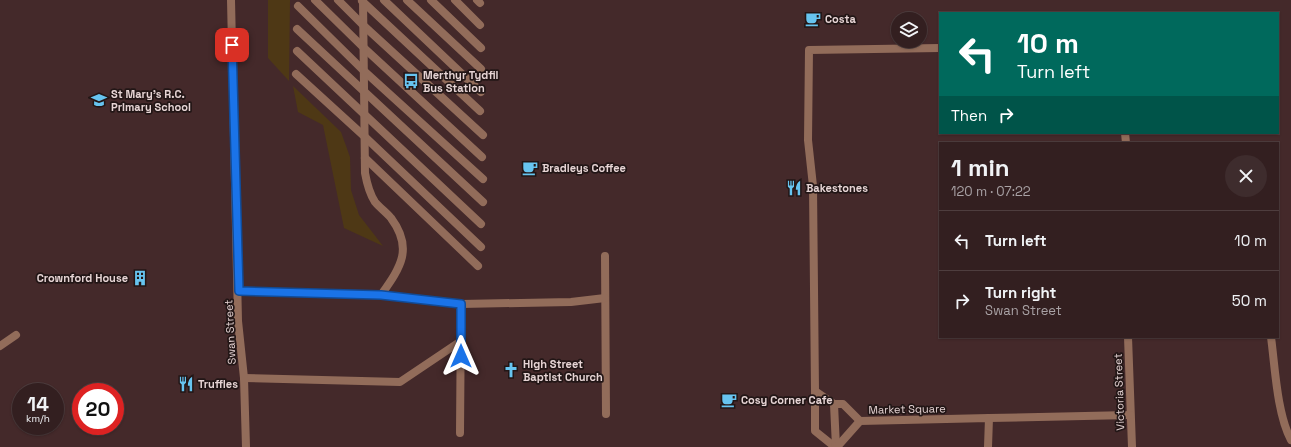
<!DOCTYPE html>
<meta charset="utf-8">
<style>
body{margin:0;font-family:"Space Grotesk",sans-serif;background:#3e2c2d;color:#f1f3f6;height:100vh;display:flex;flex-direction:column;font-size:15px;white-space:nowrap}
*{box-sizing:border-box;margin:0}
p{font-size:13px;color:#a9a2a5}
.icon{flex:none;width:22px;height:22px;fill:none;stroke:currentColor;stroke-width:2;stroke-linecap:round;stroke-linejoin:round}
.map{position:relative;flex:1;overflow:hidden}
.drawer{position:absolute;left:939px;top:142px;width:340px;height:196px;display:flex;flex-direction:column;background:#331f20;border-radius:0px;box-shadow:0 1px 3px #0004,0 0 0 1px #4e3d3e}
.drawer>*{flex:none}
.guide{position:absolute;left:939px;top:12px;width:340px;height:122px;border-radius:0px;box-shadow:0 1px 3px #0004,0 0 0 1px #4e3d3e;background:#00695c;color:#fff;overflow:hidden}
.buttons{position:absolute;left:891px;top:12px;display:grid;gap:8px}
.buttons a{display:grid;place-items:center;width:36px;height:36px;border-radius:50%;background:#331f20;box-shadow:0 1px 3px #0004,0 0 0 1px #4e3d3e;font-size:20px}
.speed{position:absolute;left:12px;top:383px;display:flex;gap:8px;font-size:20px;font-weight:700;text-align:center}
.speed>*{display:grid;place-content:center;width:52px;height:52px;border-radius:50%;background:#331f20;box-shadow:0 1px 3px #0004,0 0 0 1px #4e3d3e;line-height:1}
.speed small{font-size:10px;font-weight:400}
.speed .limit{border:6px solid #d22;background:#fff;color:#111}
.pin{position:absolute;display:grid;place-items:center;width:34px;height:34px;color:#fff;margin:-17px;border-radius:8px;box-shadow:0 2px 6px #0006}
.me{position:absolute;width:44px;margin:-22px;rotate:0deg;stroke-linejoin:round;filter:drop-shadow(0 0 3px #0008)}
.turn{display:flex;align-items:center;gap:14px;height:84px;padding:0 12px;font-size:18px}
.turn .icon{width:52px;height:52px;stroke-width:2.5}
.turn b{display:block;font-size:28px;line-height:34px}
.then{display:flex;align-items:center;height:38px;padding:0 12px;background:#0003;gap:8px;font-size:15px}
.round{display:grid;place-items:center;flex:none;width:42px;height:42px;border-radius:21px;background:#3e2c2d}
.overview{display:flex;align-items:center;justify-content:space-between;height:68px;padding:0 12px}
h1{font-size:24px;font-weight:700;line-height:30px}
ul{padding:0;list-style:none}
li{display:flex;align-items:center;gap:12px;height:60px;padding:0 12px;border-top:1px solid #4e3d3e}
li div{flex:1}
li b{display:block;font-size:15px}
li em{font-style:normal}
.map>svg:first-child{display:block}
.green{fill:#4e3815}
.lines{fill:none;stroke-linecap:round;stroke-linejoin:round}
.lane{stroke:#926c5a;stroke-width:8}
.street{stroke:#926c5a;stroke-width:8}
.route-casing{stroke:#114b97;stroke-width:10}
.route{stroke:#1a73e8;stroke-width:7}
.labels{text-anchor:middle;stroke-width:3.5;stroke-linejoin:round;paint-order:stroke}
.poi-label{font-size:11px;font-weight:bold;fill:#e6d4d4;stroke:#221616;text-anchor:start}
.street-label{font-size:11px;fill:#e6d4d4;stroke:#221616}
</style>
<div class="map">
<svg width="1291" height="447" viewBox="0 0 1291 447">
<rect width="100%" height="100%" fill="#44292a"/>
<g class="green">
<polygon points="268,0 290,0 289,81 268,58"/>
<polygon points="293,86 341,132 350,157 351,190 359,215 383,246 344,228 323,125 298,112"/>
</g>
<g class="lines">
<g class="lane">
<polyline points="315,0 364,48 482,157"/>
<polyline points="338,0 364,26 483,135"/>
<path d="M 363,0 L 365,173 C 367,184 369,193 375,202 C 380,208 386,212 391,218 C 414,249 400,268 381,295"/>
<polyline points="384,0 481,92"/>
<polyline points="407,0 481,69"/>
<polyline points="431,0 481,48"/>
<polyline points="455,0 480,25"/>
<polyline points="477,0 480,3"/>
<polyline points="362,1 480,111"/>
<polyline points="298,6 364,71 483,179"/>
<polyline points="297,29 483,202"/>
<polyline points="297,51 481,224"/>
<polyline points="296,74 364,136 481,247"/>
<polyline points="365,158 478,266"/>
<polyline points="605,256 606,414"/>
<polyline points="239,291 381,295 461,304 571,302 605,298"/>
<polyline points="0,346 16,335"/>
<polyline points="244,378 400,382 461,341"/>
<polyline points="460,433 461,304"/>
</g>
<g class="street">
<polyline points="231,0 238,321 244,378 246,447"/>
<polyline points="1125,133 1126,143"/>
<polyline points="1128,337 1132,447"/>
<path d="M 1271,337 C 1275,367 1277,414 1291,440"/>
<polyline points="815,391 815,431 835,447"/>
<polyline points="834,404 836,447"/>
<polyline points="989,418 1130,415"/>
<polyline points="860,421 843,404 834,404 815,391 813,186 808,140 809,50 940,48"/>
<polyline points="837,447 860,421 989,418 988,447"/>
</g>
</g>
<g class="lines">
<defs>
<polyline id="route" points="232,45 239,291 381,295 461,304 461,356"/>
</defs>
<use href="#route" class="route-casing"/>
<use href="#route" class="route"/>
</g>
<defs>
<symbol id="cafe-bare" viewBox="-9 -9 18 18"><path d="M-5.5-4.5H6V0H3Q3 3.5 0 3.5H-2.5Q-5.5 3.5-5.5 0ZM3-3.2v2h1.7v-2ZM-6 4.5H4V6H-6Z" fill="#67c4f0" stroke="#221616" stroke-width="2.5" paint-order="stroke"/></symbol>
<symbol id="bus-bare" viewBox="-9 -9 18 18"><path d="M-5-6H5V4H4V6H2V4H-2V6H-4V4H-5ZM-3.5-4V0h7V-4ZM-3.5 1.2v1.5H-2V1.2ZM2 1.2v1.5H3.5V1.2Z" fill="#67c4f0" stroke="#221616" stroke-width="2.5" paint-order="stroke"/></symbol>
<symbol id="school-bare" viewBox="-9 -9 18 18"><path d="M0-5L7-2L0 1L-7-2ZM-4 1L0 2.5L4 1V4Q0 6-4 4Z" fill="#67c4f0" stroke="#221616" stroke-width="2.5" paint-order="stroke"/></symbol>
<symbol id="restaurant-bare" viewBox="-9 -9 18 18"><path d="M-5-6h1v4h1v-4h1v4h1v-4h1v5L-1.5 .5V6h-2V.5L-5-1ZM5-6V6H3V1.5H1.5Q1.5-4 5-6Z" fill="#67c4f0" stroke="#221616" stroke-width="2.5" paint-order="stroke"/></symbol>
<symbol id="building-bare" viewBox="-9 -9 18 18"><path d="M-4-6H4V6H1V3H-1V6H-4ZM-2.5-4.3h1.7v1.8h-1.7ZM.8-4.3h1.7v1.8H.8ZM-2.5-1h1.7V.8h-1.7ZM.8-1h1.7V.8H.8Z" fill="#67c4f0" stroke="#221616" stroke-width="2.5" paint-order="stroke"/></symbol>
<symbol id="church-bare" viewBox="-9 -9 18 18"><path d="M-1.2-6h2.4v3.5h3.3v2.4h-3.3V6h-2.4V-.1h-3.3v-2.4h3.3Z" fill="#67c4f0" stroke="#221616" stroke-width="2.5" paint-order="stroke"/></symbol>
</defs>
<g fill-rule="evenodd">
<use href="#cafe-bare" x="802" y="8" width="22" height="22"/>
<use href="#bus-bare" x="400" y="70" width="22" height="22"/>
<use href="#school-bare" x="88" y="89" width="22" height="22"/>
<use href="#cafe-bare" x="519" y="157" width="22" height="22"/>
<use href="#restaurant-bare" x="783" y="177" width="22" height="22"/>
<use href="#building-bare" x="129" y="267" width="22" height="22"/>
<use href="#church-bare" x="500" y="359" width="22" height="22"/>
<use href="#restaurant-bare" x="175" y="373" width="22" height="22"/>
<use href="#cafe-bare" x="718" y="389" width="22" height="22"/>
</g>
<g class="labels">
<g class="poi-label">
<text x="825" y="23">Costa</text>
<text x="423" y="79">Merthyr Tydfil<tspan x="423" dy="13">Bus Station</tspan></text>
<text x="111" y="98">St Mary's R.C.<tspan x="111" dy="13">Primary School</tspan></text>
<text x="542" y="172">Bradleys Coffee</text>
<text x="806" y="192">Bakestones</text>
<text x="128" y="282" text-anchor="end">Crownford House</text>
<text x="523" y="368">High Street<tspan x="523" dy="13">Baptist Church</tspan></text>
<text x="198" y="388">Truffles</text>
<text x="741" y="404">Cosy Corner Cafe</text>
</g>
<g class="street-label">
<text transform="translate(230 332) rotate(-93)" y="4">Swan Street</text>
<text transform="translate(1119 392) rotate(-92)" y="4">Victoria Street</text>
<text transform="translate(907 409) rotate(-1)" y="4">Market Square</text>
</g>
</g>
</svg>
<div class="buttons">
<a><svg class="icon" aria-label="layers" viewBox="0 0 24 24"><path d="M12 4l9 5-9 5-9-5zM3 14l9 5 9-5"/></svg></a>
</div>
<div class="speed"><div>14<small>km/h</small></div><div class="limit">20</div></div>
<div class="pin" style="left:232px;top:45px;background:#d93025"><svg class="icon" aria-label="arrive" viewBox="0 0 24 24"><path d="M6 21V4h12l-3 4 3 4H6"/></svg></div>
<svg class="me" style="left:461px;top:356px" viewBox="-20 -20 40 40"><path d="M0-17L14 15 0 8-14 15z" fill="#1a73e8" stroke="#fff" stroke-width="4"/></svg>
<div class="guide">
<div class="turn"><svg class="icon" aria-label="left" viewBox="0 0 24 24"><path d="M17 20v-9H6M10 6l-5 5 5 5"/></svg><div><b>10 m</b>Turn left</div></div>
<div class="then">Then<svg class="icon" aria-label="right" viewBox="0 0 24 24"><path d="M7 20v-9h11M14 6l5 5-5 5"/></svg></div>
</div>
<section class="drawer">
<div class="overview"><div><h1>1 min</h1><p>120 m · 07:22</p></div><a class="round"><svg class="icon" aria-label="close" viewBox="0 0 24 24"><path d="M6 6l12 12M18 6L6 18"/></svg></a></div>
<ul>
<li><svg class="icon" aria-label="left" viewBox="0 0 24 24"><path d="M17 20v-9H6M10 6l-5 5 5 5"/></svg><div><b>Turn left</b></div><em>10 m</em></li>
<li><svg class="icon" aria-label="right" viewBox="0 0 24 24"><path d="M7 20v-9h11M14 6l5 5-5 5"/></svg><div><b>Turn right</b><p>Swan Street</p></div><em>50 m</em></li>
</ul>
</section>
</div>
